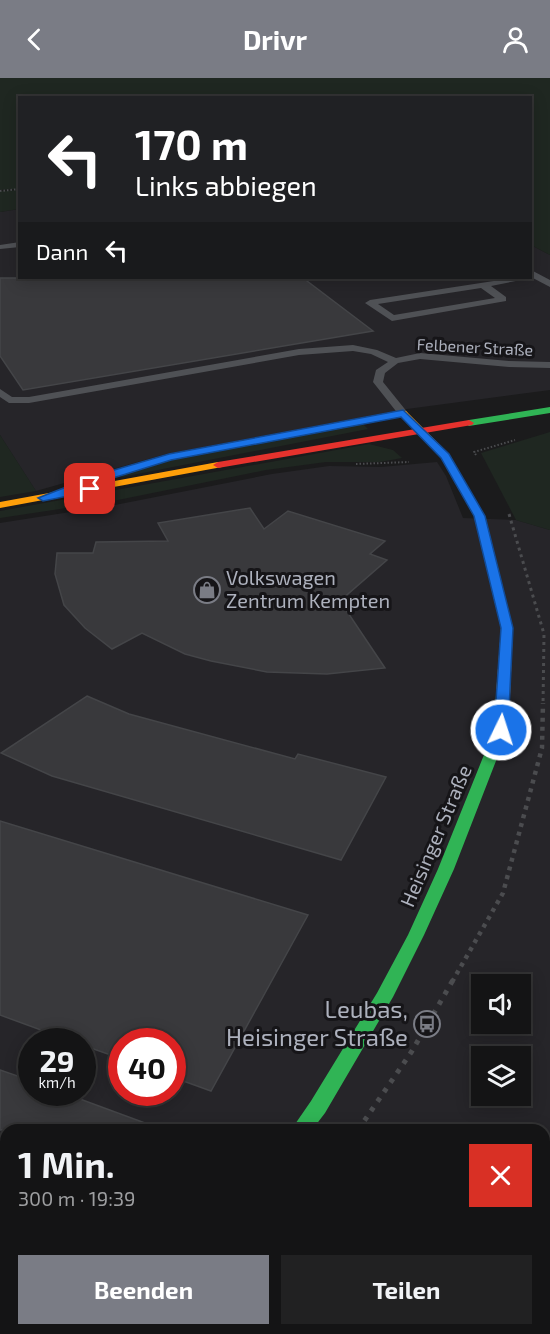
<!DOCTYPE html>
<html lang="de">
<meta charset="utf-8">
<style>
body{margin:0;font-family:"Exo 2",sans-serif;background:#212122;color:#f1f3f6;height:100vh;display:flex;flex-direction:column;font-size:22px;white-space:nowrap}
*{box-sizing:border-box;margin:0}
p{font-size:20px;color:#9d9ea0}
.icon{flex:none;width:33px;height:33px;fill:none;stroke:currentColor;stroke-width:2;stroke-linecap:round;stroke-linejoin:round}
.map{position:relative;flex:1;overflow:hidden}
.details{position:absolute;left:0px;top:1046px;width:550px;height:212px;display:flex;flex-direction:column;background:#141415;border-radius:18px 18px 0 0;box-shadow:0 3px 15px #0003,0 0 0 2px #333334}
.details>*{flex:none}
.top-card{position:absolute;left:18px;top:18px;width:514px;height:183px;border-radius:0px;box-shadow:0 3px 15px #0003,0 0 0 2px #333334;background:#202124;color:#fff;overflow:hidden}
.fabs{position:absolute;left:471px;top:896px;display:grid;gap:12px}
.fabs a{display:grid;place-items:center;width:60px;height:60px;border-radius:0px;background:#141415;box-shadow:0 3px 15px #0003,0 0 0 2px #333334;font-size:30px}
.speed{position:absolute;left:18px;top:950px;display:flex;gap:12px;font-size:30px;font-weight:700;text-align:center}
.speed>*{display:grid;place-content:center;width:78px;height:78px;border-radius:50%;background:#141415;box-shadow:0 3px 15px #0003,0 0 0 2px #333334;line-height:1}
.speed small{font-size:15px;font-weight:400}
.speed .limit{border:9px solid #d22;background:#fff;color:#111}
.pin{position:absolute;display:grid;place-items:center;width:51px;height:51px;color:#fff;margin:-26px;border-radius:12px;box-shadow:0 3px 9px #0006}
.me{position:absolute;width:66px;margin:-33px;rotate:4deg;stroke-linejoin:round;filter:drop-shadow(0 0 4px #0008)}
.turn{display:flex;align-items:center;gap:21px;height:126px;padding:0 18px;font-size:27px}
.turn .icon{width:78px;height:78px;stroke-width:2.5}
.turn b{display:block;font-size:42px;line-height:51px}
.then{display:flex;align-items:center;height:57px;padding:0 18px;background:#0003;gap:12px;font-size:22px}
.round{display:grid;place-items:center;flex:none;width:63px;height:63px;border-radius:0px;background:#212122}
.head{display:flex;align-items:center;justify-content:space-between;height:102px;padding:0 18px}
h1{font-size:36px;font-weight:700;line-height:45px}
.action{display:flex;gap:12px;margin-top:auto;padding:12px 18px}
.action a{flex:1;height:69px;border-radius:0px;background:#7a7c85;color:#fff;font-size:24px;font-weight:700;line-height:69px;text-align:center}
.action a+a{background:#212122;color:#f1f3f6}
header{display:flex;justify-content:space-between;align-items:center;height:78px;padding:0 18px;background:#7a7c85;color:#fff;font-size:27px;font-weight:700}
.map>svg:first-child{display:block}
.built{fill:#262529;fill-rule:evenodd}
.green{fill:#1f2721}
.building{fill:#39393c;stroke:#444548;stroke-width:1.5}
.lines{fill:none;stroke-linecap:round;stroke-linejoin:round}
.path-far3{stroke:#4b4c4f;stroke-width:2;stroke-dasharray:1.5 2;stroke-linecap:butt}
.path-far2{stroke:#4b4c4f;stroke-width:3;stroke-dasharray:3 4;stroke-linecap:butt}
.path-far1{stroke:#4b4c4f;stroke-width:4.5;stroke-dasharray:4 5;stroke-linecap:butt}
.path{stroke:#4b4c4f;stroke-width:5;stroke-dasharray:4.5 7;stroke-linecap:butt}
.lane{fill:#4f5155;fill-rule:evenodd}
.fast{fill:#30b455;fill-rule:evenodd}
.slow{fill:#ff9f0a;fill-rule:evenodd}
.jam{fill:#e5322d;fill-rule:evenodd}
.route{fill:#1a73e8;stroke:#114b97;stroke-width:1.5}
.labels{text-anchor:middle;stroke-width:6;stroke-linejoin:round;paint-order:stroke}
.far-street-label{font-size:16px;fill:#adb1bd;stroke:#161518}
.poi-label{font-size:20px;fill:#adb1bd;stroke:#161518;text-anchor:start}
.street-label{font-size:20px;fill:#adb1bd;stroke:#161518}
.near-poi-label{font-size:24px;fill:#adb1bd;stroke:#161518;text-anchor:end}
</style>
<header><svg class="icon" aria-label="back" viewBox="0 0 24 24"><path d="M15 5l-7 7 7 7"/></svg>Drivr<svg class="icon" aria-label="person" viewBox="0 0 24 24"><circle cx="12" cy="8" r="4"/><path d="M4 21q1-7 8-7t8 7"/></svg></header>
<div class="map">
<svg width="550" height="1256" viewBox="0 0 550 1256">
<rect width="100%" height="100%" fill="#1b1b1c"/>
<g class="built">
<polygon points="19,131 20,200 531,200 531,167 550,177 550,312 407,331 166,376 36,413 0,357 0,134"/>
<path d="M 437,384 L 446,398 L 463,440 L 516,442 L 550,452 L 550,1256 L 0,1256 L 0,445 L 115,427 L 272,396 L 329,388 L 381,389 ZM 482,906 L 520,906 L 520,945 L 482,945 ZM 32,963 L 82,963 L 82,1014 L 32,1014 ZM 122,963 L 172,963 L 172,1014 L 122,1014 ZM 482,978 L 520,978 L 520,1017 L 482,1017 ZM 6,1052 L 544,1052 L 544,1251 L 6,1251 Z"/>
</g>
<g class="green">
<polygon points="0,0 550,0 550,177 531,167 531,20 20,20 19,111 0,112"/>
<polygon points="19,112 19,131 0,134 0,113"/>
<polygon points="363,346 368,351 122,399 119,396 170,381"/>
<polygon points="550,354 550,452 516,442 481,375"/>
<polygon points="0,357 36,413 0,419"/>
<polygon points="369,366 393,372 402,380 380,384 326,384 266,392 113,423 0,440 0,433"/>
</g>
<g class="building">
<polygon points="0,200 303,200 373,253 23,312 0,278"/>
<polygon points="250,430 264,451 288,433 385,463 370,476 387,482 340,523 385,590 327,596 267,594 211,583 185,576 142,555 112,571 85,550 64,527 55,496 57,475 93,475 96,464 168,463 158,445"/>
<polygon points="87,618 129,636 295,681 298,676 386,699 341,782 52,698 1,675"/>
<polygon points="0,743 308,837 211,1013 172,999 172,963 122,963 122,981 82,967 82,963 71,963 0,937"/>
<polygon points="0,992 32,1003 32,1014 61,1014 156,1049 156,1052 0,1052"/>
</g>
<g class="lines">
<g class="path-far3">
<polyline points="0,113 20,111"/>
<polyline points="476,377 474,374 515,362"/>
<polyline points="356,386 409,384"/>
</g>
<polyline class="path-far2" points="509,436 544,556 543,627"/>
<polyline class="path-far1" points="452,904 503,815 542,670 543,625"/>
<g class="path">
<polyline points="358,1052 412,973 453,902"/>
<polyline points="219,1256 222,1251"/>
</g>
<g class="lane">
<polygon points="20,164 20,169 0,171 0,167"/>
<polygon points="531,192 550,202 550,209 531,199"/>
<path d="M 514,200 L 531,200 L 491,208 L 506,219 L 506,223 L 392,243 L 365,225 L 370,222 ZM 481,210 L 495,220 L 394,237 L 378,226 Z"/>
<polygon points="353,267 377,272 396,280 420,275 509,283 550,284 550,290 509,289 420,281 398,285 385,295 383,304 408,335 403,338 399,337 373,304 376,292 388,284 371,276 353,273 299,277 29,325 9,325 0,319 0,311 12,319 29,319 299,271"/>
</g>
<g class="fast">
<polygon points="550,329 550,335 469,348 464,345 469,342"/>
<polygon points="503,613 510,617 508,652 454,791 424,857 393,919 325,1035 312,1052 291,1052 311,1023 377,915 408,857 438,791 494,652 496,617"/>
</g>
<g class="slow">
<polygon points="400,333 406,333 449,376 484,438 513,550 510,617 508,620 503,621 496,617 501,550 474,438 441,379 400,337"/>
<polygon points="218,384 222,385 222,389 0,430 0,424"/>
</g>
<g class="jam">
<polygon points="469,342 474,345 472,347 218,390 213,387 218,384"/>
<polygon points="128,1251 152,1251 150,1256 126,1256"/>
</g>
</g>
<polygon class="route" points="403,332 449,376 485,438 513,550 508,652 506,655 496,655 494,652 501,550 474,438 441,380 401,339 171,382 84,409 94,408 94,413 43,423 38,420 97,397 169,376"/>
<defs>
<symbol id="shop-ring" viewBox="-11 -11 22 22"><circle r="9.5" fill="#161518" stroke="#7a7c85" stroke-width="1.5"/><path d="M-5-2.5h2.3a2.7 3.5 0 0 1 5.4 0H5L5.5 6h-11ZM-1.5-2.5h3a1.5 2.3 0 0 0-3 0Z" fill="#7a7c85"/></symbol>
<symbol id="bus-ring" viewBox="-11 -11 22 22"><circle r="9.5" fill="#161518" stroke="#7a7c85" stroke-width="1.5"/><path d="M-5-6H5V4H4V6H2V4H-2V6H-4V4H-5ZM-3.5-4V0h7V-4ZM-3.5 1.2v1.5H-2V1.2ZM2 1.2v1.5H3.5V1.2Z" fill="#7a7c85"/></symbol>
</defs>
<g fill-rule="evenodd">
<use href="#shop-ring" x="192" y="497" width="30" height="30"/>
<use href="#bus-ring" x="412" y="931" width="30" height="30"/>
</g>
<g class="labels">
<g class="far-street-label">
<text transform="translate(475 269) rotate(3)" y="6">Felbener Straße</text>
</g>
<g class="poi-label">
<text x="226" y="507">Volkswagen<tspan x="226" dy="23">Zentrum Kempten</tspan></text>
</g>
<g class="street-label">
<text transform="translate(436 758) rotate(-67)" y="7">Heisinger Straße</text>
</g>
<g class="near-poi-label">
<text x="408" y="940">Leubas,<tspan x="408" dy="28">Heisinger Straße</tspan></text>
</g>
</g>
</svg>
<div class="fabs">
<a><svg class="icon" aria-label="sound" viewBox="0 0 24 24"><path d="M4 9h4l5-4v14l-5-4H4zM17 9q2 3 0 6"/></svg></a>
<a><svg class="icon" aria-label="layers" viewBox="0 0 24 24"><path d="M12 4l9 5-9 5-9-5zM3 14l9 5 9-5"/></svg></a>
</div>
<div class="speed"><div>29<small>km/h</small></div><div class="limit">40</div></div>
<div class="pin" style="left:90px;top:411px;background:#d93025"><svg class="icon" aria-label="arrive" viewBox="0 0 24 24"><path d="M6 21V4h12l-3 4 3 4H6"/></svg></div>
<svg class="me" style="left:501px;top:652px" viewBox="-20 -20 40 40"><circle r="17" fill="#1a73e8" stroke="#fff" stroke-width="3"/><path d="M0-11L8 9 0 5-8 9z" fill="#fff"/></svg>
<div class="top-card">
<div class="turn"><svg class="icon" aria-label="left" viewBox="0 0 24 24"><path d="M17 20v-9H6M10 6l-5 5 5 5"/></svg><div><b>170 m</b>Links abbiegen</div></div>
<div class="then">Dann<svg class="icon" aria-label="left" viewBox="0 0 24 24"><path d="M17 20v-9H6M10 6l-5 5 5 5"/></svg></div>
</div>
<section class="details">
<div class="head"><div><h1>1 Min.</h1><p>300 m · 19:39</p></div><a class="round" style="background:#d93025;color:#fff"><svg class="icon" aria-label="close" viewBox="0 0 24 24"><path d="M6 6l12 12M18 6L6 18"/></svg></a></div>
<div class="action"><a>Beenden</a><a>Teilen</a></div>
</section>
</div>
